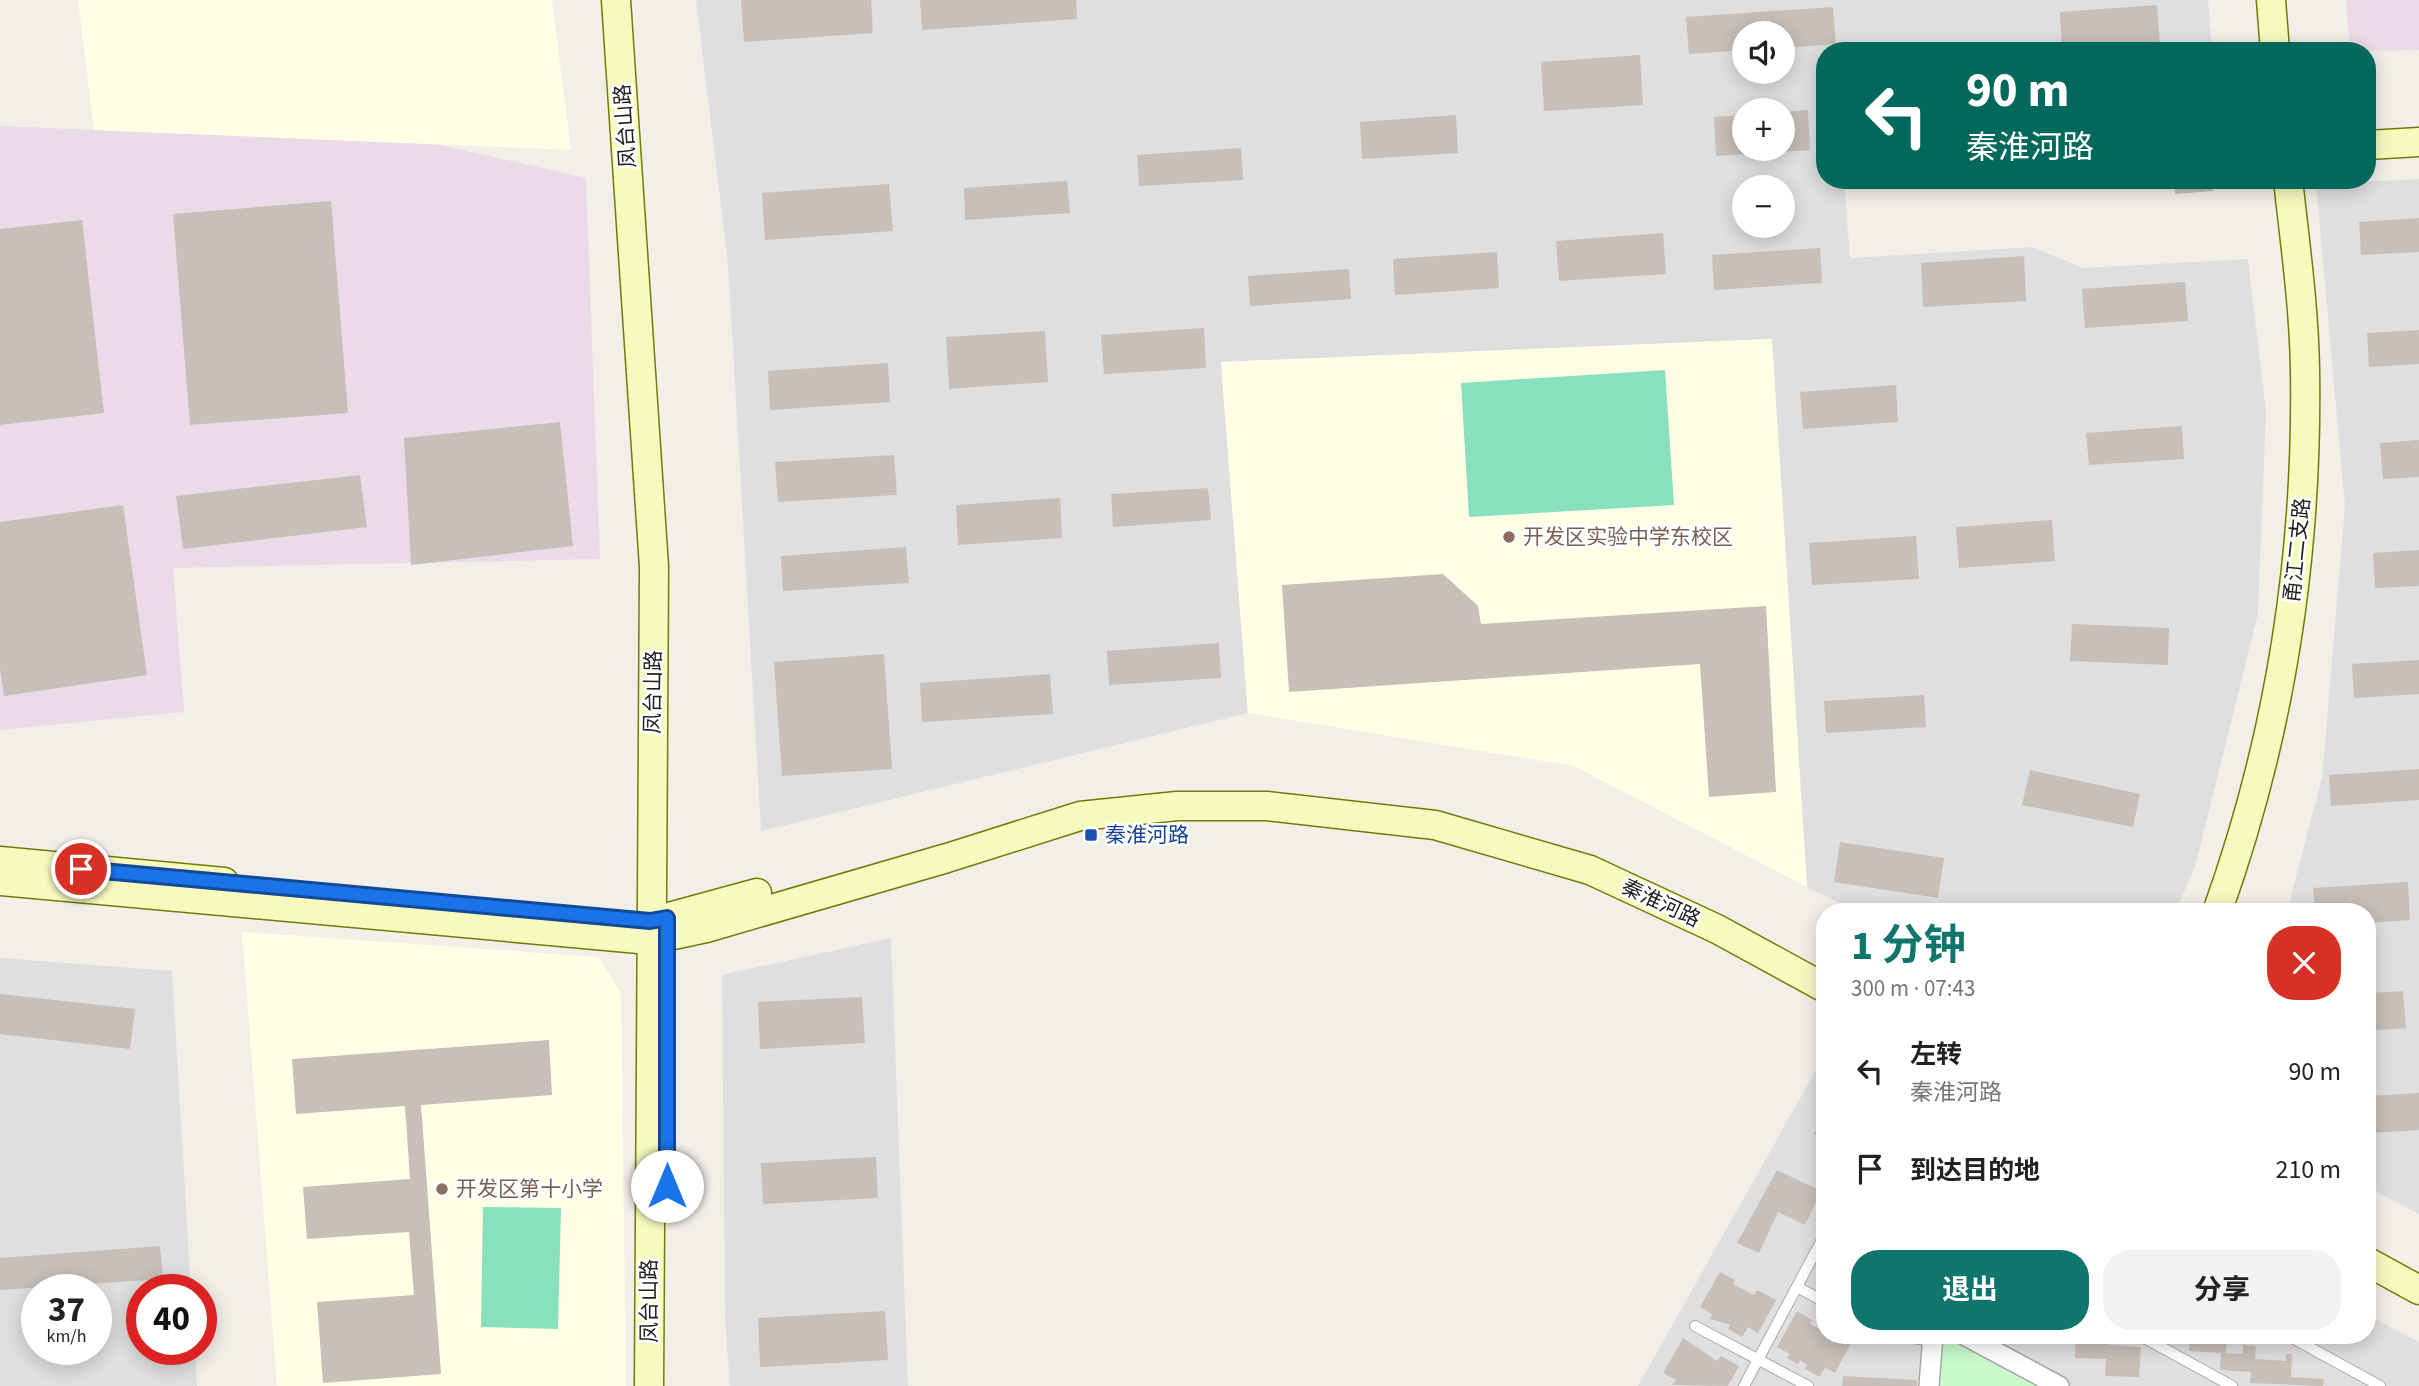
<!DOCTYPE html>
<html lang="zh">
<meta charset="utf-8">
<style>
body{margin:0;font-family:"Source Sans 3","Noto Sans SC",sans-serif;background:#f2f2f2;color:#222;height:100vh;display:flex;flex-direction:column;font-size:26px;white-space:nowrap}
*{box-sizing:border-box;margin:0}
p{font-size:23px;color:#767676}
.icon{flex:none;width:38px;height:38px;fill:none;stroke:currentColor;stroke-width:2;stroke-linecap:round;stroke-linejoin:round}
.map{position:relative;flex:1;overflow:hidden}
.sheet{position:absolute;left:1816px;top:903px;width:560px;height:441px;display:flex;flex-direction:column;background:#fff;border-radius:28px;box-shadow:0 4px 18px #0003}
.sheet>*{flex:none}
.guide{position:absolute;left:1816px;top:42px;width:560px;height:147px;border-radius:28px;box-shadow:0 4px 18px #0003;background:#00695c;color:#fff;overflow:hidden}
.controls{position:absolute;left:1732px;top:21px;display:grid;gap:14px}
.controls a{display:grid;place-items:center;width:63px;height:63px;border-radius:50%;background:#fff;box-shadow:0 4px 18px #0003;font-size:35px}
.speed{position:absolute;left:21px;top:1274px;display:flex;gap:14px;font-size:35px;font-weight:700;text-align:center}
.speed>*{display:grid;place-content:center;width:91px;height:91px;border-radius:50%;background:#fff;box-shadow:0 4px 18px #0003;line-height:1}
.speed small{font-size:18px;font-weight:400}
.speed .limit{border:10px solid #d22;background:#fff;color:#111}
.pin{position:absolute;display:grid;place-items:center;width:60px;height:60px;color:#fff;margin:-30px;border:4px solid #fff;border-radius:50%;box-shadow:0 2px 7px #0007}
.me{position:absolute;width:77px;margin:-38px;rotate:0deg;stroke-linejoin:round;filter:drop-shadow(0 0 5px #0008)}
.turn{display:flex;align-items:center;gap:24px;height:147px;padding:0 35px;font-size:32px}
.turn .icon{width:91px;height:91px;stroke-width:2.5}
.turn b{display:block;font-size:49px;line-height:60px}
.round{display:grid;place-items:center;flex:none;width:74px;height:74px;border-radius:28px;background:#f2f2f2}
.headline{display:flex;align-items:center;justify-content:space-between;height:119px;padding:0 35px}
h1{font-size:42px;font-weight:700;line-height:52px;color:#0f766e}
.button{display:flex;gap:14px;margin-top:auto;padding:14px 35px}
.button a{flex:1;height:80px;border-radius:28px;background:#0f766e;color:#fff;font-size:28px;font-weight:700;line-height:80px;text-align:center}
.button a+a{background:#f2f2f2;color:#222}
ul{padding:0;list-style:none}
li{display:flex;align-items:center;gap:21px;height:98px;padding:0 35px}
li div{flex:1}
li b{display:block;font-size:26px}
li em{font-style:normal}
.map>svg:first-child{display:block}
.residential{fill:#e0dfdf;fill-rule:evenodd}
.industrial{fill:#ebdbe8}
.education{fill:#ffffe5}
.park{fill:#c8facc}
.pitch{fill:#88e0be}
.building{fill:#c7bfb8}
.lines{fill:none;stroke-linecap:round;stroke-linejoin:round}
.lane-casing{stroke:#a9a9a9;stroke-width:12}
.street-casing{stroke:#a9a9a9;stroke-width:22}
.secondary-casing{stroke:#707d05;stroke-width:31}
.lane{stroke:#fff;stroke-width:10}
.street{stroke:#fff;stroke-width:19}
.secondary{stroke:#f7fabf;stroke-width:28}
.route-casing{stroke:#114b97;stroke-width:18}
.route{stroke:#1a73e8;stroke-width:12}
.education-dot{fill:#8d6e63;stroke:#fff;stroke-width:2.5}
.transit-dot{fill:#1a4fb4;stroke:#fff;stroke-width:2.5}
.labels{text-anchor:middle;stroke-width:5;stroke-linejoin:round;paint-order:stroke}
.street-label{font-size:21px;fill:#222;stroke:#fff}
.education-label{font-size:21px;fill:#785e54;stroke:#fff;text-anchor:start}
.transit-label{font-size:21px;fill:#164399;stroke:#fff;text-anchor:start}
</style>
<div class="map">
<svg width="2419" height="1386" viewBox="0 0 2419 1386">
<rect width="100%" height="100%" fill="#f2efe9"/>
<g class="residential">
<path d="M 696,0 L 2208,0 L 2212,51 L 1825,51 L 1825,180 L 1844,180 L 1850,258 L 2033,247 L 2083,268 L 2248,259 L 2266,412 L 2258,613 L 2196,864 L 2175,912 L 1856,912 L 1807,887 L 1771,339 L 1221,362 L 1248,713 L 761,831 L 728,264 ZM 1745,33 L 1783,33 L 1783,72 L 1745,72 ZM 1745,110 L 1783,110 L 1783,149 L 1745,149 ZM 1745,187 L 1783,187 L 1783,226 L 1745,226 Z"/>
<polygon points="2419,179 2419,1214 2368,1187 2368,912 2287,912 2322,777 2345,507 2316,184"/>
<polygon points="891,938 908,1386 730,1386 725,1321 722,975"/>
<path d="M 0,958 L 172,971 L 191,1290 L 142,1290 L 142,1349 L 195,1349 L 197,1386 L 0,1386 ZM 37,1290 L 96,1290 L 96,1349 L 37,1349 Z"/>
<polygon points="1825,1054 1825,1335 2368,1335 2368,1315 2419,1342 2419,1386 1638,1386"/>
</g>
<g class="industrial">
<polygon points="2346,0 2419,0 2419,50 2350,51"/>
<polygon points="0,126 436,144 586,178 600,559 173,568 184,712 0,730"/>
</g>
<g class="education">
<polygon points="78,0 552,0 571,150 94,130"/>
<polygon points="1772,339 1807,887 1574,766 1248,713 1221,362"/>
<polygon points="242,932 598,957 621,992 626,1386 277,1386"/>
</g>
<polygon class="park" points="1943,1335 1953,1335 2046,1386 1934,1386 1937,1345"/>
<g class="pitch">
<polygon points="1665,370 1674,505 1469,517 1461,383"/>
<polygon points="483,1207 561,1208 558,1329 481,1327"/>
</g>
<g class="building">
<polygon points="741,0 871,0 873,33 744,42"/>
<polygon points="920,0 1076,0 1077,19 922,30"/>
<polygon points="2157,5 2160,46 2062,51 2060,12"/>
<polygon points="1833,7 1836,44 1783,48 1783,33 1745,33 1745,50 1689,54 1686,17"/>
<polygon points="1640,55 1643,105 1544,111 1541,62"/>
<polygon points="1808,110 1810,150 1716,156 1714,117 1745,115 1745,149 1783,149 1783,112"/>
<polygon points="1456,115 1458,153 1362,159 1360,122"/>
<polygon points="1241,148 1243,180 1139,186 1137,155"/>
<polygon points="2174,180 2213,180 2213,191 2175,194"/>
<polygon points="1067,181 1070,213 965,220 964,188"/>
<polygon points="889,184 893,231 765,240 762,193"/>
<polygon points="331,201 348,413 190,425 173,214"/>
<polygon points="2419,218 2419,252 2361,255 2359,222"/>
<polygon points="82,220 104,413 0,425 0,229"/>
<polygon points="1663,233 1666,274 1559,281 1556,241"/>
<polygon points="1820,248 1822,283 1714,290 1712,255"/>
<polygon points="1497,252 1499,288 1395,295 1393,259"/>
<polygon points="2024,256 2026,301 1923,307 1921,263"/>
<polygon points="1349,269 1351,299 1250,306 1248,276"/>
<polygon points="2185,282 2188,321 2085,328 2082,289"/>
<polygon points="1204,328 1206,368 1104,374 1101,335"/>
<polygon points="2419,330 2419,364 2369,367 2367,333"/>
<polygon points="1045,331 1048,382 949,389 946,337"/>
<polygon points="888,363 890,402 770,410 768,371"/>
<polygon points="1896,385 1898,422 1803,429 1800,392"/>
<polygon points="560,422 573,546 411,565 404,438"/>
<polygon points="2182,426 2184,459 2089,465 2086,433"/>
<polygon points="2419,440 2419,477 2383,479 2380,443"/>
<polygon points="894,455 897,495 778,502 775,462"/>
<polygon points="360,475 367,527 183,549 176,496"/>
<polygon points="1208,488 1211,520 1113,527 1111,494"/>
<polygon points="1060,498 1062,538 958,545 956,505"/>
<polygon points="123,505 147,675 4,696 0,669 0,522"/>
<polygon points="2052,520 2055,561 1959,568 1956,527"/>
<polygon points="1916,536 1919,579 1812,585 1809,543"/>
<polygon points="906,547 909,583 783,591 781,556"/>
<polygon points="2419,550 2419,586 2375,588 2373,553"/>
<polygon points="1443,574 1478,606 1481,624 1766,606 1776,792 1709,797 1700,664 1289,692 1282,585"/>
<polygon points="2072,624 2169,628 2168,665 2070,661"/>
<polygon points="1219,643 1221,678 1109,685 1107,651"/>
<polygon points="884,654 892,769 782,776 774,662"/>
<polygon points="2419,660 2419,694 2354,698 2352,664"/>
<polygon points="1050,674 1053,714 922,722 920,683"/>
<polygon points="1924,695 1926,727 1826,733 1824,701"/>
<polygon points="2419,769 2419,800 2331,806 2329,775"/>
<polygon points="2030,770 2140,794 2133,827 2022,805"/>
<polygon points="1840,842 1944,858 1938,898 1834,882"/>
<polygon points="2408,882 2410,920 2368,923 2368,912 2315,912 2313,888"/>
<polygon points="2403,991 2406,1028 2368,1031 2368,993"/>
<polygon points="0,994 135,1009 130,1049 0,1034"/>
<polygon points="862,997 865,1043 760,1049 758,1002"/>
<polygon points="549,1040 552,1095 421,1105 441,1374 323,1383 317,1302 414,1295 409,1232 307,1239 303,1187 410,1179 405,1106 296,1114 292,1059"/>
<polygon points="2419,1093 2419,1130 2368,1133 2368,1096"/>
<polygon points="1825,1111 1825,1139 1814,1134"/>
<polygon points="876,1157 878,1198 763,1204 761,1163"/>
<polygon points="1777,1170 1821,1191 1805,1225 1778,1212 1759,1253 1737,1243"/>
<polygon points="160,1246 163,1279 0,1290 0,1258"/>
<polygon points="1720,1272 1735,1280 1733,1284 1754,1295 1757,1290 1776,1300 1758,1333 1748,1327 1742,1337 1728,1329 1730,1325 1710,1319 1712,1314 1700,1307"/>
<polygon points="885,1311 888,1360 760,1367 758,1318"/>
<polygon points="1797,1311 1812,1320 1810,1324 1825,1332 1825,1335 1846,1335 1853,1339 1835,1373 1825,1367 1820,1377 1805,1369 1807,1365 1800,1360 1798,1364 1787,1358 1790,1354 1777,1347"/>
<polygon points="2038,1335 2072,1335 2072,1342 2038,1340"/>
<polygon points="2076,1335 2109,1335 2109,1345 2141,1347 2139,1377 2105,1376 2106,1359 2075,1358"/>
<polygon points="2190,1335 2227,1335 2226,1353 2243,1354 2243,1345 2256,1346 2255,1359 2286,1361 2286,1354 2292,1354 2291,1377 2324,1379 2323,1386 2250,1383 2251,1372 2220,1370 2221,1353 2189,1351"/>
<polygon points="1683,1338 1717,1361 1721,1356 1739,1366 1728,1386 1673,1385 1676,1380 1663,1373"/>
<polygon points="1843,1376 1917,1380 1917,1386 1842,1386"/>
</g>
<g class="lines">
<defs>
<g id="lane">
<polyline points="1797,1287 1825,1302"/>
<polyline points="1695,1326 1808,1386"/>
<polyline points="1897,1335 1932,1341"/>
<polyline points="2139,1335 2232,1386"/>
<polyline points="2287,1335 2380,1386"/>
<polyline points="1744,1386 1825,1234"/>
</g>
<g id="street">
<polyline points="1964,1335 2059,1386"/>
<polyline points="1929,1386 1933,1335"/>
</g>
<g id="secondary">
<polyline points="616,0 654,567 649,1386"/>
<polyline points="2271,0 2275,51"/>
<polyline points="2368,145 2419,142"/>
<polyline points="0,861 224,882"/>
<polyline points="0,881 650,940 706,928 947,858 1080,816 1177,806 1267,806 1435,825 1590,870 1717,929 1825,988"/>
<path d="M 2217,912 C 2280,737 2308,556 2305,370 C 2304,307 2295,243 2288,180"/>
<polyline points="658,920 757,893"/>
<polyline points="2368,1262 2419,1290"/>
</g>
</defs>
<use href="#lane" class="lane-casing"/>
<use href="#street" class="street-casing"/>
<use href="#secondary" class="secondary-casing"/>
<use href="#lane" class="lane"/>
<use href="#street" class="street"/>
<use href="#secondary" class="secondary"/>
</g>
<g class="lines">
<defs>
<polyline id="route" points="81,869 650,921 667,918 667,1186"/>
</defs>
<use href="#route" class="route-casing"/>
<use href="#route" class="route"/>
</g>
<g class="education-dot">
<circle cx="1509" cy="537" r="7"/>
<circle cx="442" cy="1189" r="7"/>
</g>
<rect class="transit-dot" x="1084" y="828" width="14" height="14" rx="3.5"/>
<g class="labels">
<g class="street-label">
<text transform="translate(625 126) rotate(-94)" y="7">凤台山路</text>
<text transform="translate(2297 550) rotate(-84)" y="7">甬江二支路</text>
<text transform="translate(653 692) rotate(-89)" y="7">凤台山路</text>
<text transform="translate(1661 903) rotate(25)" y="7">秦淮河路</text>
<text transform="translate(649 1301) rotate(-90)" y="7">凤台山路</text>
</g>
<g class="education-label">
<text x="1523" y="544">开发区实验中学东校区</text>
<text x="456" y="1196">开发区第十小学</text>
</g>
<g class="transit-label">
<text x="1105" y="842">秦淮河路</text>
</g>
</g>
</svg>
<div class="controls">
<a><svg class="icon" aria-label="sound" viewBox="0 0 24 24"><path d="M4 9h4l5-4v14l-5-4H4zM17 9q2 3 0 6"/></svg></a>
<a>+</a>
<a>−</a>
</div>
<div class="speed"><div>37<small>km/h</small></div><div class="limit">40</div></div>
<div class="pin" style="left:81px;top:869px;background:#d93025"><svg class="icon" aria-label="arrive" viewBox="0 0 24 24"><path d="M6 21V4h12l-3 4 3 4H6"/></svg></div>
<svg class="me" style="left:667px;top:1186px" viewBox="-20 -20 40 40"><circle r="19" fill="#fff"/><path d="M0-13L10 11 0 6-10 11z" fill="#1a73e8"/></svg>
<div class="guide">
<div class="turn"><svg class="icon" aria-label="left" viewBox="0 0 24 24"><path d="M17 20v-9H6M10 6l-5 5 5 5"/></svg><div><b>90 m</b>秦淮河路</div></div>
</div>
<section class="sheet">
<div class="headline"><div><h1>1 分钟</h1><p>300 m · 07:43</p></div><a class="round" style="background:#d93025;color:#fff"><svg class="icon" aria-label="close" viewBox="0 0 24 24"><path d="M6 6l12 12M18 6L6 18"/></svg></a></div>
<ul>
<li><svg class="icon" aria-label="left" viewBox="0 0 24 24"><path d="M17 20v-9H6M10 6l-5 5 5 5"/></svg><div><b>左转</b><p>秦淮河路</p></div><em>90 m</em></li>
<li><svg class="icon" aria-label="arrive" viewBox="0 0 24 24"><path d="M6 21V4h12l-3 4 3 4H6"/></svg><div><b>到达目的地</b></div><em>210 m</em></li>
</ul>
<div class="button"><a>退出</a><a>分享</a></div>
</section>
</div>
